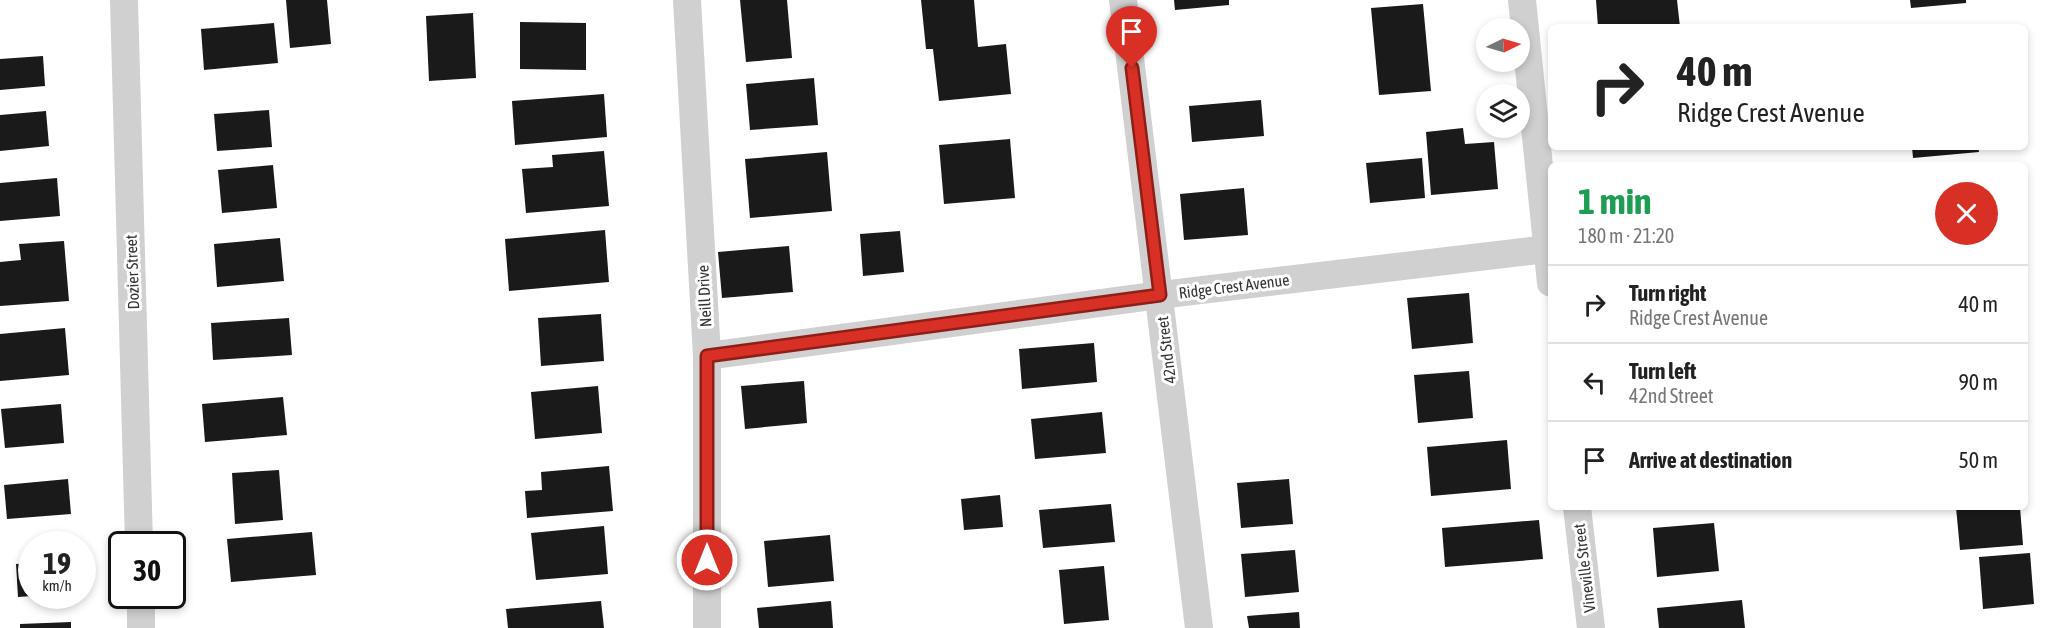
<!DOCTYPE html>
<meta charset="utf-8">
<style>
body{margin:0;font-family:"Asap Condensed",sans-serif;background:#f6f6f6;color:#222;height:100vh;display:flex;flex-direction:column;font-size:22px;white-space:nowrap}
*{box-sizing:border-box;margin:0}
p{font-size:20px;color:#767676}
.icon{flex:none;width:33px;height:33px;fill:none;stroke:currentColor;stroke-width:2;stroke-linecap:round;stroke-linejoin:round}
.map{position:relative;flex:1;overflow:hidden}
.drawer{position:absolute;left:1548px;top:162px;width:480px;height:348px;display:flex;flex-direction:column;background:#fff;border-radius:9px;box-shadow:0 3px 9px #0003}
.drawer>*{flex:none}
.top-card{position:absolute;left:1548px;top:24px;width:480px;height:126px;border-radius:9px;box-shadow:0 3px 9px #0003;background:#fff;color:#222;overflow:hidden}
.needle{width:39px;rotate:85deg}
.controls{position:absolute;left:1476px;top:18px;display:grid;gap:12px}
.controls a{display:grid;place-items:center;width:54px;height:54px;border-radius:50%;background:#fff;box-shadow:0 3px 9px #0003;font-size:30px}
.speed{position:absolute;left:18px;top:531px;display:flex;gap:12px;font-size:30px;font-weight:700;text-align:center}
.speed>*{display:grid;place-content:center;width:78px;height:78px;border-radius:50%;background:#fff;box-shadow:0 3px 9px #0003;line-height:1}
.speed small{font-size:15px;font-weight:400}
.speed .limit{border:3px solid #111;border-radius:9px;background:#fff;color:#111}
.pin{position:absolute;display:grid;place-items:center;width:51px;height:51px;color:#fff;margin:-62px -26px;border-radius:50% 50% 50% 0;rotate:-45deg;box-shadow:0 0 6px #0007}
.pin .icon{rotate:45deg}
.me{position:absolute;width:66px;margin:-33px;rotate:0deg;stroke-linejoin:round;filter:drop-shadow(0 0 4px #0008)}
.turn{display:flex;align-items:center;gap:21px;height:126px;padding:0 30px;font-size:27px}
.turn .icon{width:78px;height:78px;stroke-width:2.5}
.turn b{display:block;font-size:42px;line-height:51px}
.round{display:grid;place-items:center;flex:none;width:63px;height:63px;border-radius:32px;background:#f6f6f6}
.head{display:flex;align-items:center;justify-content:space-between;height:102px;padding:0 30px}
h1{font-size:36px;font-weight:700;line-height:45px;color:#1e9e55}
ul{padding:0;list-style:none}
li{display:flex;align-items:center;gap:18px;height:78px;padding:0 30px;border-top:2px solid #e0e0e0}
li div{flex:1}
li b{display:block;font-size:22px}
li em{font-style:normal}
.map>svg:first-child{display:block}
.building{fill:#1a1a1a}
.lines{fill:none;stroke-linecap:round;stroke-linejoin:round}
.street{stroke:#d0d0d0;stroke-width:28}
.route-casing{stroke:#8d1f18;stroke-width:15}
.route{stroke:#d93025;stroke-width:10}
.labels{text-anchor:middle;stroke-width:6;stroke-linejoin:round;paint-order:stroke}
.street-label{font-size:16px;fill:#333;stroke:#fff}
</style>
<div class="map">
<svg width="2053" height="628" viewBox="0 0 2053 628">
<rect width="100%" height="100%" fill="#fff"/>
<g class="building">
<polygon points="286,0 327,0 331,44 290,48"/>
<polygon points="740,0 787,0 792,58 746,62"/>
<polygon points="921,0 974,0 978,47 1006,44 1011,94 939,101 933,49 926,49"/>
<polygon points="1174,0 1229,0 1229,5 1175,10"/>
<polygon points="1596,0 1677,0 1680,27 1598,27"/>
<polygon points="1910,0 1966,0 1966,3 1911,8"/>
<polygon points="1423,4 1431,91 1379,95 1371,8"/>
<polygon points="473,13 476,78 429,81 426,16"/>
<polygon points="520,22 586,23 586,70 520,69"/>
<polygon points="274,23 278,63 204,70 201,29"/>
<polygon points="43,56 45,86 0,90 0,59"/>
<polygon points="814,78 818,125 750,130 746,84"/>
<polygon points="604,94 607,137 515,145 512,101"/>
<polygon points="1261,100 1264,136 1192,142 1189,106"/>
<polygon points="269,110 272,147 217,151 214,114"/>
<polygon points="46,111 49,146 0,151 0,115"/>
<polygon points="1463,128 1465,144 1494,142 1498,189 1431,195 1426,132"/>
<polygon points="1010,139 1015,198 944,204 939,145"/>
<polygon points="1912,147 1978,147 1979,152 1913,158"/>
<polygon points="604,151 609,206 526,213 522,169 553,167 552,155"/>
<polygon points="827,152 832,211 750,218 745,159"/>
<polygon points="1422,158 1425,198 1370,203 1366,163"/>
<polygon points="273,165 277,208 222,213 218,170"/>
<polygon points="57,178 60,216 0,221 0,183"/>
<polygon points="1244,188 1248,235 1184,240 1180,194"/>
<polygon points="605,230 609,282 509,291 505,239"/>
<polygon points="900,231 904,272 863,276 860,234"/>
<polygon points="280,238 284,281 217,287 214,244"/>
<polygon points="64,241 69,301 0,306 0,262 21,260 19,244"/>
<polygon points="789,246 793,292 722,298 718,252"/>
<polygon points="1469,293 1473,343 1412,349 1407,298"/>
<polygon points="601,314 604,361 541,366 538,318"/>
<polygon points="289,318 292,355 213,360 211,323"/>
<polygon points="65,328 69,375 0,381 0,334"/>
<polygon points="1094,343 1097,382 1022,389 1019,349"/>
<polygon points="1469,371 1473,418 1418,423 1414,375"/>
<polygon points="804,381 807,423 745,429 741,386"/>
<polygon points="598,386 602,433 535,439 531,392"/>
<polygon points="283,397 287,435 205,442 202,404"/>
<polygon points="61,404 64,443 5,448 1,409"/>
<polygon points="1102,412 1106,453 1035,459 1031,419"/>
<polygon points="1507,440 1511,489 1431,496 1427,447"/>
<polygon points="609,466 613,511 527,518 525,491 542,490 541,472"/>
<polygon points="279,470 283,520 235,524 232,473"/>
<polygon points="68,479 71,514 7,519 4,485"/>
<polygon points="1289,479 1293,524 1241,528 1237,483"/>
<polygon points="1000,495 1003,527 964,530 961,499"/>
<polygon points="1111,504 1115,542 1043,548 1039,510"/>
<polygon points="1956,507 2020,507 2023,545 1960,550"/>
<polygon points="1539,520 1543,559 1445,567 1442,528"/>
<polygon points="1714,523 1719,571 1657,577 1653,528"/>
<polygon points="604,526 608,574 536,580 531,533"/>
<polygon points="312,532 316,575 231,582 227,539"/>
<polygon points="830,535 834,581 768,587 764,541"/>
<polygon points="1295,550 1299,592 1245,597 1241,554"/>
<polygon points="2030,553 2034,604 1983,609 1979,557"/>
<polygon points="32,563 32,596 18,597 16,564"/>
<polygon points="1104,566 1109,620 1064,624 1059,570"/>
<polygon points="1742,600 1745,628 1659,628 1657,608"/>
<polygon points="601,601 604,628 508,628 506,609"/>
<polygon points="831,601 833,628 759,628 757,608"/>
<polygon points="1299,612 1300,628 1249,628 1247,616"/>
<polygon points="71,622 71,628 20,628 20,624"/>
</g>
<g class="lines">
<g class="street">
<polyline points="124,0 139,544"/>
<polyline points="687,0 707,356 707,628"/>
<polyline points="1123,0 1199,628"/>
<polyline points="1522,0 1551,283"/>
<polyline points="707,356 1160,295 1547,249"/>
<polyline points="1577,507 1591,628"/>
<polyline points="141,596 141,628"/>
</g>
</g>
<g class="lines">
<defs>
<polyline id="route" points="707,560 707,356 1160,295 1132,68"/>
</defs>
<use href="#route" class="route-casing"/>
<use href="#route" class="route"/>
</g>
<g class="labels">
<g class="street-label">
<text transform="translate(132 272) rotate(-92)" y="6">Dozier Street</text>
<text transform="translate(1234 286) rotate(-7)" y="6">Ridge Crest Avenue</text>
<text transform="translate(704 296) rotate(-93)" y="6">Neill Drive</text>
<text transform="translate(1166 350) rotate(-97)" y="6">42nd Street</text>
<text transform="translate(1584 568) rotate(-97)" y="6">Vineville Street</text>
</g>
</g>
</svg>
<div class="controls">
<a><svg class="needle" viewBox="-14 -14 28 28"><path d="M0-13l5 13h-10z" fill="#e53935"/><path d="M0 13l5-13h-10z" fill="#767676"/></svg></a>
<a><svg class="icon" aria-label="layers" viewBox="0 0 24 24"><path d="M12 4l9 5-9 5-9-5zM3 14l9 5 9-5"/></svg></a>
</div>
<div class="speed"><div>19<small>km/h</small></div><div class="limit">30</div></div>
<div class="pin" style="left:1132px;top:68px;background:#d93025"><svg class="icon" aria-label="arrive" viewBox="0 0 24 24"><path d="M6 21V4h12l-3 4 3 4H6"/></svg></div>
<svg class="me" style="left:707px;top:560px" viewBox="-20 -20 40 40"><circle r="17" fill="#d93025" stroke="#fff" stroke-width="3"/><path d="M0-11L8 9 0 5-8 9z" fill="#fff"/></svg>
<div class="top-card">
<div class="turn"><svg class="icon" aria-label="right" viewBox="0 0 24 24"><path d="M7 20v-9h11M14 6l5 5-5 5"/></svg><div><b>40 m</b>Ridge Crest Avenue</div></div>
</div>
<section class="drawer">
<div class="head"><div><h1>1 min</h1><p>180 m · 21:20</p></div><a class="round" style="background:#d93025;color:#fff"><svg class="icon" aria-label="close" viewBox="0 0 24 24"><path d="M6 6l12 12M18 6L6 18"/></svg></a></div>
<ul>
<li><svg class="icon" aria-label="right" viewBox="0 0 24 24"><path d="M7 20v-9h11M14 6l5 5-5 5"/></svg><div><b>Turn right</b><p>Ridge Crest Avenue</p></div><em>40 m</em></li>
<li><svg class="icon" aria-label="left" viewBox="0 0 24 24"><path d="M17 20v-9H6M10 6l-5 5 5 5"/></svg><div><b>Turn left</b><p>42nd Street</p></div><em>90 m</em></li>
<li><svg class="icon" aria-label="arrive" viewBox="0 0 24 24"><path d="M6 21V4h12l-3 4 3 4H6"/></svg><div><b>Arrive at destination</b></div><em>50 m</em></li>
</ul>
</section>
</div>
